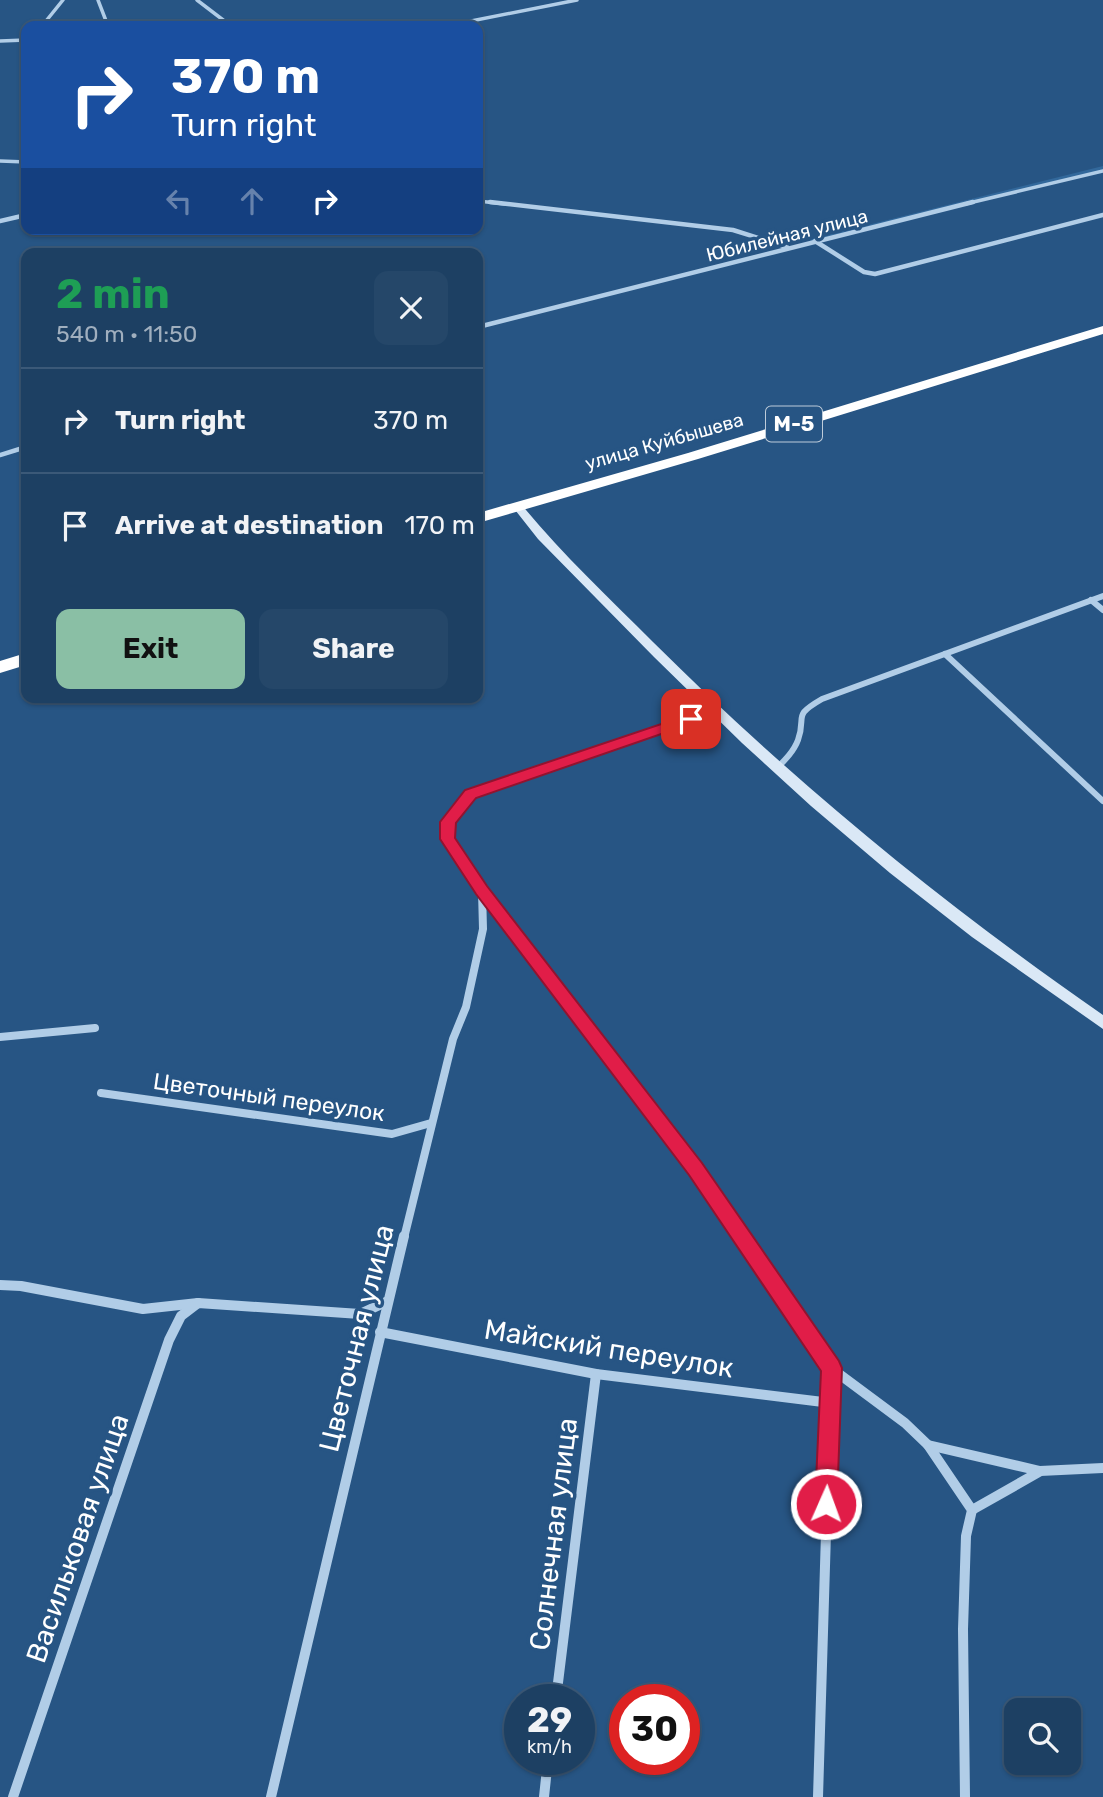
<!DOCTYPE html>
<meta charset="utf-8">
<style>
body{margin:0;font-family:Rubik,sans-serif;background:#254769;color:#f1f3f6;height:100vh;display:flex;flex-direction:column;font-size:26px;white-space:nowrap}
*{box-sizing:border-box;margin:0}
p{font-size:23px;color:#a0afbe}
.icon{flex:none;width:38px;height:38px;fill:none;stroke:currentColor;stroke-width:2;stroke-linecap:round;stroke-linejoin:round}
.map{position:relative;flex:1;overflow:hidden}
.sheet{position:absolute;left:21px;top:248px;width:462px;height:455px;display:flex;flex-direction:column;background:#1d4063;border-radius:14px;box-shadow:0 2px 5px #0004,0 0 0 2px #3b5978}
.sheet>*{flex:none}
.guide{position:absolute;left:21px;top:21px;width:462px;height:214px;border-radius:14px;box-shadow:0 2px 5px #0004,0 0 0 2px #3b5978;background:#1a4fa0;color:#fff;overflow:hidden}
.controls{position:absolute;left:1004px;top:1698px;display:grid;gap:14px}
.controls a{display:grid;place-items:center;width:77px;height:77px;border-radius:14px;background:#1d4063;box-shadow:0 2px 5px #0004,0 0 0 2px #3b5978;font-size:35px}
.speed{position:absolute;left:504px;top:1684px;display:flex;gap:14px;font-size:35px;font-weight:700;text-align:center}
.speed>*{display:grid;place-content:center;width:91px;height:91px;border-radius:50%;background:#1d4063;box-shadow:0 2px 5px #0004,0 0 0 2px #3b5978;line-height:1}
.speed small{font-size:18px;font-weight:400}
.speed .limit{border:10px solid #d22;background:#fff;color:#111}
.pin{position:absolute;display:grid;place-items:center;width:60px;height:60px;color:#fff;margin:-30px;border-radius:14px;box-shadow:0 4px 10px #0006}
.me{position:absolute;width:77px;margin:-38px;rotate:2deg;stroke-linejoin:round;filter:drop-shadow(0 0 5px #0008)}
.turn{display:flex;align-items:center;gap:24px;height:147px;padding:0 35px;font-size:32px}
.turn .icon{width:91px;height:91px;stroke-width:2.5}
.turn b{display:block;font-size:49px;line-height:60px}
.lanes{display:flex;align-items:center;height:66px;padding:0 35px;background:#0003;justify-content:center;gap:35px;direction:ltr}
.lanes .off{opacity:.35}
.round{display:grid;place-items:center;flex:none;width:74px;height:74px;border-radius:14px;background:#254769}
.overview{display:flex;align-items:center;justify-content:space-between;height:119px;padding:0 35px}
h1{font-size:42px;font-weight:700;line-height:52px;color:#1e9e55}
.cta{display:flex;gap:14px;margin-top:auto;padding:14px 35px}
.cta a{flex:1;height:80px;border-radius:14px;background:#8abfa5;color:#111;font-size:28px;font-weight:700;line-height:80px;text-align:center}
.cta a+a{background:#254769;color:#f1f3f6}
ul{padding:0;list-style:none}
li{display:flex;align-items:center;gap:21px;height:105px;padding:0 35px;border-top:2px solid #3b5978}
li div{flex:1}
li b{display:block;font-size:26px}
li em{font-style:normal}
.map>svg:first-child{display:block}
.green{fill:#32689b}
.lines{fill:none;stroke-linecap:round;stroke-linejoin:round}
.street-far4{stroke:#b1cde7;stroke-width:3.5}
.street-far3{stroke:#b1cde7;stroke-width:4.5}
.street-far2{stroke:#b1cde7;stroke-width:6}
.street-far1{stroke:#b1cde7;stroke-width:8}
.street{stroke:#b1cde7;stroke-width:10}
.secondary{fill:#dae8f6;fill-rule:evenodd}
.highway{fill:#fff;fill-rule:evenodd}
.route{fill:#e11d48;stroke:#92132f;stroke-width:2}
.labels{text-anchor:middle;stroke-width:7;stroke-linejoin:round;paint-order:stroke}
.far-street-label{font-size:19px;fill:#fff;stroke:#275584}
.shield{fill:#275584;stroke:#beccda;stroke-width:2}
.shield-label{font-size:21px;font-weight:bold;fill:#fff}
.street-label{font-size:23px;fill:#fff;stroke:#275584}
.near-street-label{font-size:28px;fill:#fff;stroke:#275584}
</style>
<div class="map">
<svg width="1103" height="1797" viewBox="0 0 1103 1797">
<rect width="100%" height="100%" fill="#275584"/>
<polygon class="green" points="1103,166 1103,171 809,242 812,239"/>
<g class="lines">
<g class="street-far4">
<polyline points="98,0 108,26"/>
<polyline points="197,0 231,26"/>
<polyline points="42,26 63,0"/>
<polyline points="446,26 577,0"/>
<polyline points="0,41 26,40"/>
<polyline points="0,161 26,162"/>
<polyline points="478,201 505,204"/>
<polyline points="965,204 1103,171"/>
</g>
<g class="street-far3">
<polyline points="490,202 733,230 787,247"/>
<polyline points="0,221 26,215"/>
<polyline points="815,241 864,272 875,274 1103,215"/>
<polyline points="478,327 973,202"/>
<polyline points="0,455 26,447"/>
</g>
<g class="street-far2">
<polyline points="1091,600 1103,610"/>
<polyline points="945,654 1103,801"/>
<path d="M 777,768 C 785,760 794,751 798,740 C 807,715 791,717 822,699 L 1103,596"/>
<polyline points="463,803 470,794 493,784 541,772 716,709"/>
</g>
<g class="street-far1">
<polyline points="464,801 448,822 448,839 481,890 667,1130 744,1238"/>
<polyline points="0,1037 95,1028"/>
<polyline points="101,1093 392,1134 431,1123"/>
<polyline points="404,1238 453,1039 466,1007 483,929 482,891"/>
</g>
<g class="street">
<polyline points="743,1236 831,1368 818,1797"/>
<polyline points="0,1285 21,1286 143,1309 198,1303 360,1314 388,1301"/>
<polyline points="380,1332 596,1374 831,1403"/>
<polyline points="831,1368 905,1423 928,1445 1040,1471 1103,1468"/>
<polyline points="928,1445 972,1510 966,1536 963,1629 965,1797"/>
<polyline points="972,1510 1039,1472"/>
<polyline points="556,1699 596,1374"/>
<polyline points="13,1797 169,1340 181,1316 198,1303"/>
<polyline points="271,1797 404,1236"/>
<polyline points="544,1797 548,1759"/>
</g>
<path class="secondary" d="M 517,503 L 521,504 C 561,553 608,597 653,642 C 795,783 939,901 1103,1015 L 1103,1029 L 972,937 L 890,873 L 811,806 L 742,743 L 654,657 L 538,539 L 512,506 Z"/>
<g class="highway">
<polygon points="1103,326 1103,334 698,459 478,523 478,513 688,453"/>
<polygon points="26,653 26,665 0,673 0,661"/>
</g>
</g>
<polygon class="route" points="691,714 696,715 696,722 476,798 456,823 455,838 487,886 702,1163 839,1361 842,1368 837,1504 834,1512 826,1515 819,1512 815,1504 821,1371 689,1175 476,894 440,839 440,822 465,790"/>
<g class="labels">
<g class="far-street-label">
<text transform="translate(787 235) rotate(-14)" y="7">Юбилейная улица</text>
<text transform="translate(664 441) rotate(-16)" y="7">улица Куйбышева</text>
</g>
<rect class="shield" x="766" y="406.5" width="56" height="35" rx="5"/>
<g class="shield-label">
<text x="794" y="431">М-5</text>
</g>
<g class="street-label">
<text transform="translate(269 1097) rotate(8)" y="8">Цветочный переулок</text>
</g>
<g class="near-street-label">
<text transform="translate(356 1338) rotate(-76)" y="10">Цветочная улица</text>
<text transform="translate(609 1348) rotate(9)" y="10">Майский переулок</text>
<text transform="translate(553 1534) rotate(-83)" y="10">Солнечная улица</text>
<text transform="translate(77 1538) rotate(-71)" y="10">Васильковая улица</text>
</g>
</g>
</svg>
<div class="controls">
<a><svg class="icon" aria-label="search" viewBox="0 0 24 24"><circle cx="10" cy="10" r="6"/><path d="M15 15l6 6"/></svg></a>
</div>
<div class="speed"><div>29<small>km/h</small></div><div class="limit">30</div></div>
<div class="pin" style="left:691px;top:719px;background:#d93025"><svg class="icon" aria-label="arrive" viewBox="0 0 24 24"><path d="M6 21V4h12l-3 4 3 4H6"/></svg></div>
<svg class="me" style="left:826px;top:1504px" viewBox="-20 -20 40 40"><circle r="17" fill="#e11d48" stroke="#fff" stroke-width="3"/><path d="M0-11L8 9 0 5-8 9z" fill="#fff"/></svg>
<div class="guide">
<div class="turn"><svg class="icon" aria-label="right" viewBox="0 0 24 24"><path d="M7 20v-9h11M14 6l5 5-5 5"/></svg><div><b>370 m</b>Turn right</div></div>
<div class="lanes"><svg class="icon off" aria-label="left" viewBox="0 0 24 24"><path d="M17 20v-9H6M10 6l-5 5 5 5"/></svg><svg class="icon off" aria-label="ahead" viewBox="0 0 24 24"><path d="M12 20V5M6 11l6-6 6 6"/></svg><svg class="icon" aria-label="right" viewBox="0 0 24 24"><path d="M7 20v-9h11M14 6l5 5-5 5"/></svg></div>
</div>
<section class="sheet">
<div class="overview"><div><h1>2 min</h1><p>540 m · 11:50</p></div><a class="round"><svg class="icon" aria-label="close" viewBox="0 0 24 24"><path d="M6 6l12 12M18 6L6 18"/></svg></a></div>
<ul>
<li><svg class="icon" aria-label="right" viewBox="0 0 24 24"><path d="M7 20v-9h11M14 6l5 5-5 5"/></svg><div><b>Turn right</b></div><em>370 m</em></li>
<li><svg class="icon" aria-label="arrive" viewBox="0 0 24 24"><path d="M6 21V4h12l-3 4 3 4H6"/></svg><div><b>Arrive at destination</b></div><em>170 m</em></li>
</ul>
<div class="cta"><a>Exit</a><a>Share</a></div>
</section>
</div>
